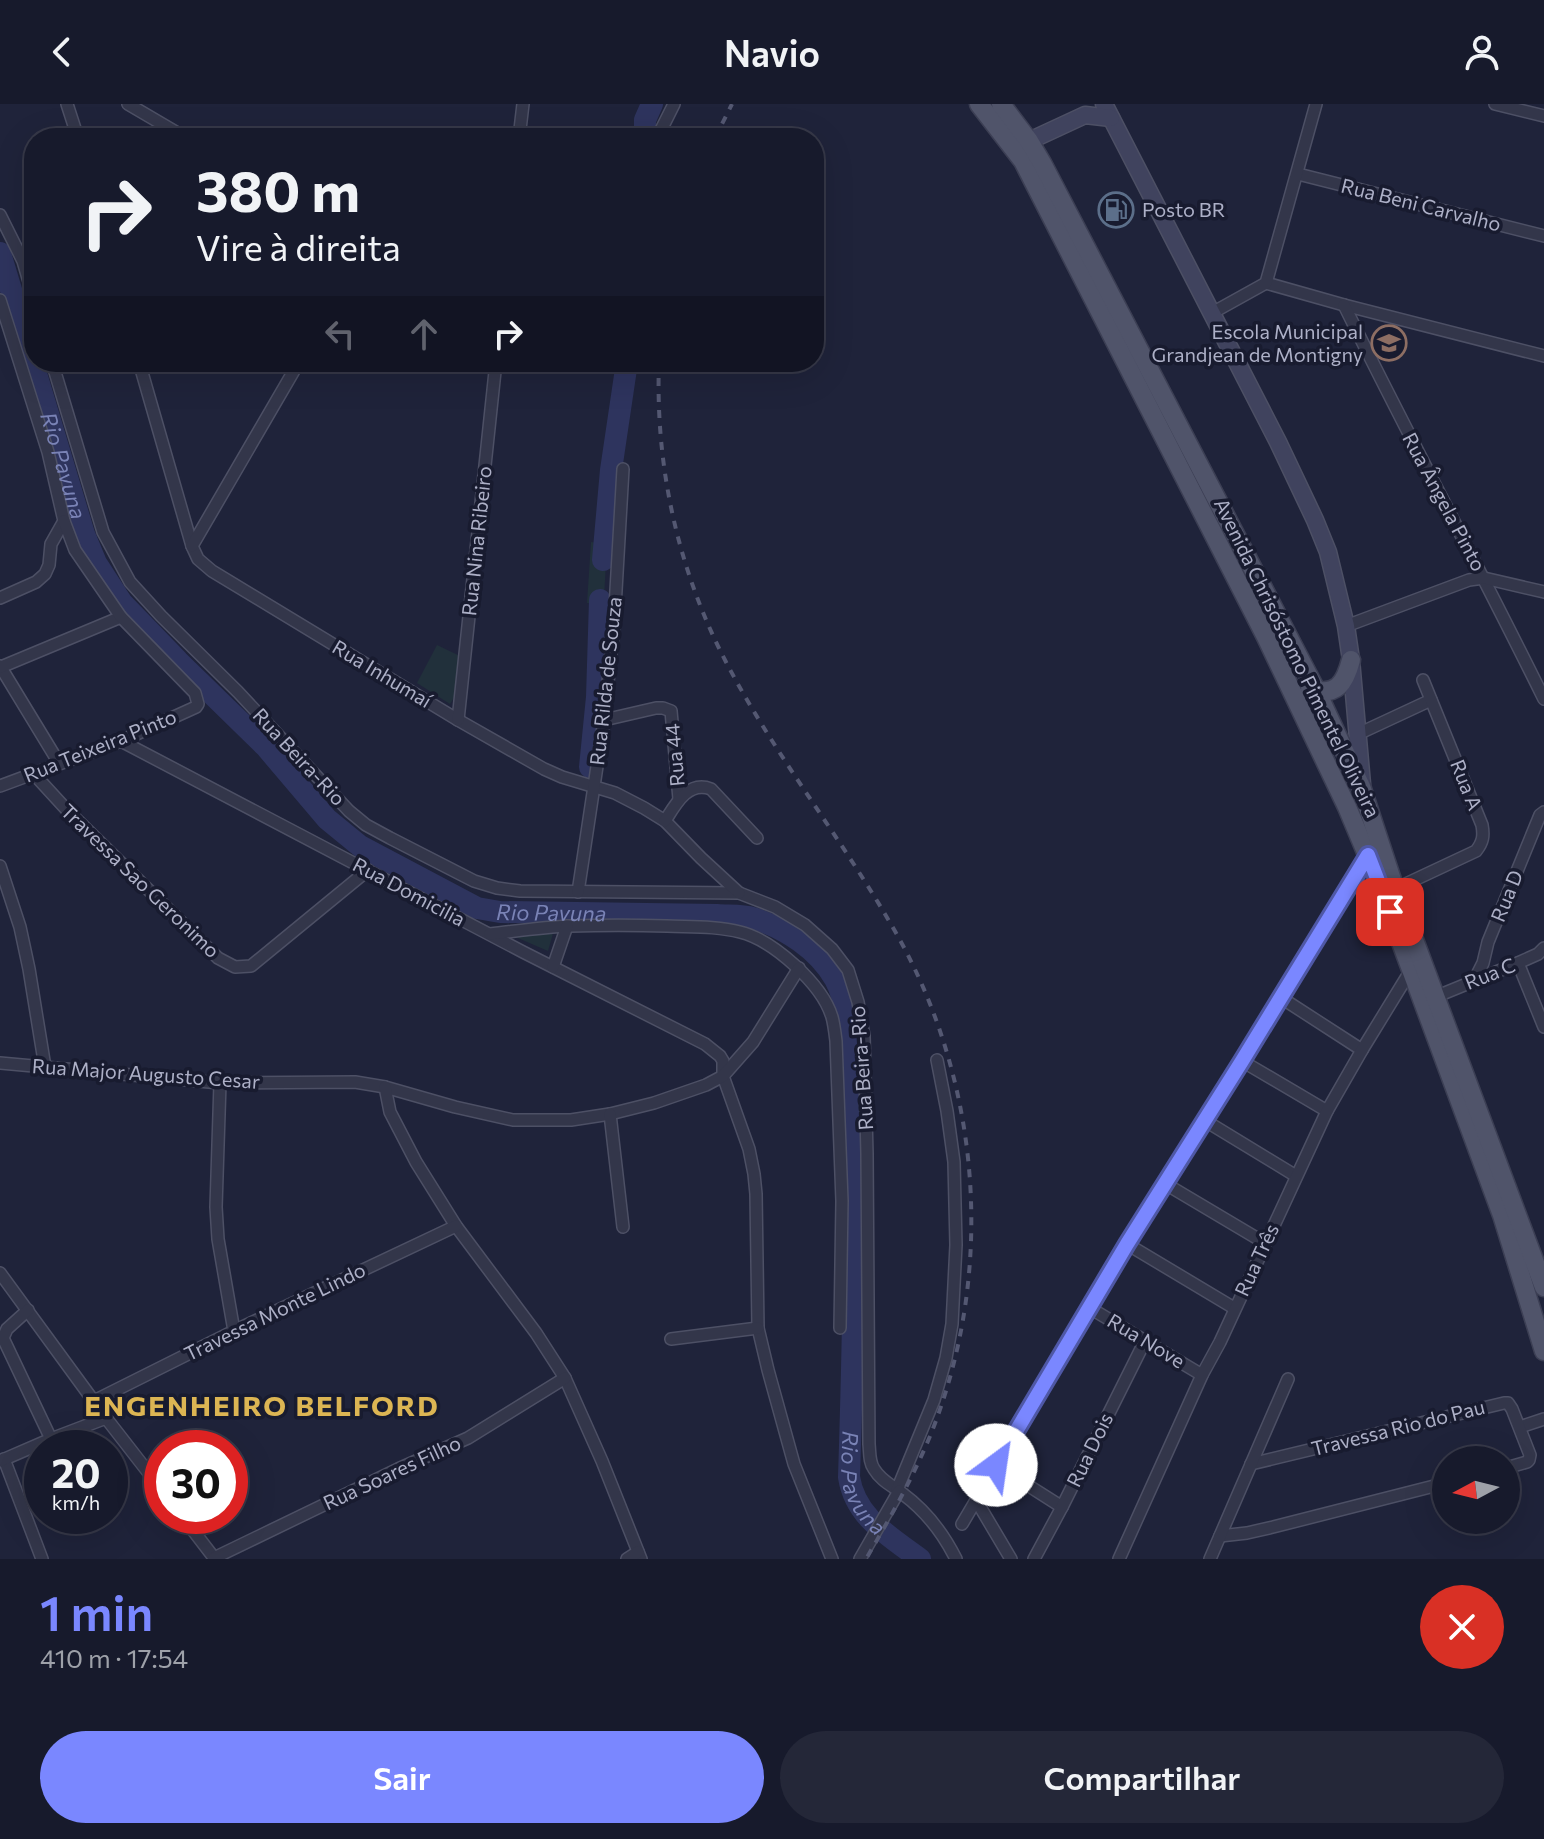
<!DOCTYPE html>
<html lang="pt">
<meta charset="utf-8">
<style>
body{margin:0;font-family:Commissioner,sans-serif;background:#242738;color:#f1f3f6;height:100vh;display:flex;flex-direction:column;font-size:30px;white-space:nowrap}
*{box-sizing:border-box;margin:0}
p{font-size:26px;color:#9ea1a9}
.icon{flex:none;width:44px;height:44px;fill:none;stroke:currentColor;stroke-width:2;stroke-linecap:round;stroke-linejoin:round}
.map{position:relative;height:1455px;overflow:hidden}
.drawer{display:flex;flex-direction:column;background:#171a2c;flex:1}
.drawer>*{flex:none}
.guide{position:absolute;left:24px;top:24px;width:800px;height:244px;border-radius:32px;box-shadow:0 8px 32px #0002,0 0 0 2px #363848;background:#171a2c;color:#f1f3f6;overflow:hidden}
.needle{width:52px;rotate:263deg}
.fabs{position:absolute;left:1432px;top:1342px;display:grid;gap:16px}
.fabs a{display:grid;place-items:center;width:88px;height:88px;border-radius:50%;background:#171a2c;box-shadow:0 8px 32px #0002,0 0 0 2px #363848;font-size:40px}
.speed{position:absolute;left:24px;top:1326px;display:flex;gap:16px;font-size:40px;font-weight:700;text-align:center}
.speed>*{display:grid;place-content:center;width:104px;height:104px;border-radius:50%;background:#171a2c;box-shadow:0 8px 32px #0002,0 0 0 2px #363848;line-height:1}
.speed small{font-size:20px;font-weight:400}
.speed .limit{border:12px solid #d22;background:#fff;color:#111}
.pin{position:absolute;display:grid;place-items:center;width:68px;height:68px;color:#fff;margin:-34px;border-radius:16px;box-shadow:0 4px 12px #0006}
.me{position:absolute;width:88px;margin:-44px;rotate:31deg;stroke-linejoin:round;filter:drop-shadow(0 0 6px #0008)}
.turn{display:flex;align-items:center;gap:28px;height:168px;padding:0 40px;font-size:36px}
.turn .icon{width:104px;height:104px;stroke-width:2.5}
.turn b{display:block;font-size:56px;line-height:68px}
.lanes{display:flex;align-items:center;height:76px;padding:0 40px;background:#0003;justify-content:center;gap:40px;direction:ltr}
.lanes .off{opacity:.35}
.round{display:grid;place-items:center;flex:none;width:84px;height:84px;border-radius:42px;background:#242738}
.overview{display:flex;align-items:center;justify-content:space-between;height:136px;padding:0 40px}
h1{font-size:48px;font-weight:600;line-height:60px;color:#7a87ff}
.primary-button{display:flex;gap:16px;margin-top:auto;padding:16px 40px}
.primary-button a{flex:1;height:92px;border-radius:48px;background:#7a87ff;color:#fff;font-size:32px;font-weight:600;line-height:92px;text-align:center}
.primary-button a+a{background:#242738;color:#f1f3f6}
header{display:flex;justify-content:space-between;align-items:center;height:104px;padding:0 40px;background:#171a2c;font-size:36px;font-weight:600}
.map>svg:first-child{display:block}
.green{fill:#21303b}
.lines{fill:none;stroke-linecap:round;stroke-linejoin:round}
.river{stroke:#2e345e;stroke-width:22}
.street-casing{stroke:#4d5065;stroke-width:14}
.secondary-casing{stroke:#4d5065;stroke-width:19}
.primary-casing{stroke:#3c3f54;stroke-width:21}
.street{stroke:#33364a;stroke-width:11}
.secondary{stroke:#40435e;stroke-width:16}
.primary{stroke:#50546a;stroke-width:18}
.rail{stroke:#545872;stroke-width:4;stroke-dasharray:8 8;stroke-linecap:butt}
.route-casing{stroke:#4f58a6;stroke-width:20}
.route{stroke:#7a87ff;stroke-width:14}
.labels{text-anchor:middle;stroke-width:7;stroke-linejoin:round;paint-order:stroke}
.street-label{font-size:20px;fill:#adb0c7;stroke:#181b2f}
.poi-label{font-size:20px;fill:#adb0c7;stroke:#181b2f;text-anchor:start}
.water-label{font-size:22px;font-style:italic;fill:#7a83b6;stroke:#181b2f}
.district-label{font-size:28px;font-weight:bold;letter-spacing:2px;fill:#dcb553;stroke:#181b2f}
</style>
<header><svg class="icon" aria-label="back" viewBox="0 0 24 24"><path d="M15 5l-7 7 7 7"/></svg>Navio<svg class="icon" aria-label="person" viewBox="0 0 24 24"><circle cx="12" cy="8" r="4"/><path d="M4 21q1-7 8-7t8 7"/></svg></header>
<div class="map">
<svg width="1544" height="1455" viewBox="0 0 1544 1455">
<rect width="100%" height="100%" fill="#1f233a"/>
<g class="green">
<polygon points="591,438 600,439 600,457 606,458 604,494 597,494 596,500 587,499"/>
<polygon points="437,541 460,552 455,592 450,600 417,579"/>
<polygon points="554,826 548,847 511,831"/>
</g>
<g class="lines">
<g class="river">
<polyline points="645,34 645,16 652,0"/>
<path id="s1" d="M 0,149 L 84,430 L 96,459 L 122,499 L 178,557 L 266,643 L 327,715 L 360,742 L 477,804 L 500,808 L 717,811 C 728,812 742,811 753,814 C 785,824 818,845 835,875 C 853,907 849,964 851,1001 C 856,1125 853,1248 849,1373 C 855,1413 889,1432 920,1455"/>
<polyline points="603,456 611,366 627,258"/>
<polyline points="590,663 597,593 600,496"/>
</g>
<defs>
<g id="street">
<polyline points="67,0 78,34"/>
<polyline points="128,0 186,34"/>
<polyline points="1495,0 1544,12"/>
<polyline points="519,34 523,0"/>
<polyline points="657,34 674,0"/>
<polyline points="1298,70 1544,132"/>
<polyline points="0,111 23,157 34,195"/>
<polyline points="1266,179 1344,201 1544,252"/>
<polyline points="0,196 48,348 64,417 51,440 49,461 45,470 36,478 0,494"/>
<path d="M 1344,201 C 1409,333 1479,463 1544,595"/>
<polyline points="1212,209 1266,179 1316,0"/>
<path d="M 52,258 L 103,428 L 130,478 L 161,512 L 238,588 L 349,707 L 366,721 L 390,734 L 474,777 L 497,784 L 520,787 L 739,789 L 775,803 L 805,821 L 832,845 L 848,866 L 858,898 L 864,932 L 867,1050 L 869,1340 C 870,1349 869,1358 874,1365 C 881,1377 893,1382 903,1390 C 926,1407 943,1429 956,1455"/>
<polyline points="139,258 192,442 198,455 212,467 458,616 544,665 562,673 615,689 644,704 665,717 701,754 739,789"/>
<polyline points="192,442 299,258"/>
<polyline points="1346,522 1469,476 1484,474 1544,488"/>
<polyline points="0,562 59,659"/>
<polyline points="1,563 121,513"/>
<polyline points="458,616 496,258"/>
<polyline points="604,616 656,604 663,604 671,607 679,695"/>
<polyline points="1358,630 1431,596"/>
<polyline points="121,637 523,848 705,940 720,952 723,957 723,972 749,1045 754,1070 756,1090 758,1224 768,1266 794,1360 832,1455"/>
<polyline points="33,669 66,705 218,854 235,863 251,862 368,766"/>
<polyline points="0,682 121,637 196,603 198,600 195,589 121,513 75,446 64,417"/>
<path d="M 665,717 C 675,701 688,676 711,685 L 757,734"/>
<polyline points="0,762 20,823 29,865 45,963"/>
<path d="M 1395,785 L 1476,747 C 1483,738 1484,732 1482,721 L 1423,576"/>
<polyline points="578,788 604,616 614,521 623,365"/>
<path d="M 490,830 C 517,827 543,823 570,822 C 602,821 635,821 667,822 C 692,823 717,822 740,828 C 773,836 822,880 832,913 C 834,920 835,929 836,937 L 842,1097 L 840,1224"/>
<polyline points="1518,859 1544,923"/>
<polyline points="553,863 567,822"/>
<polyline points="1475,875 1483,859 1488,838 1540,711 1544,708"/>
<polyline points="1280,893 1362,946"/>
<polyline points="1435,893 1518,859 1538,850 1544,844"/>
<polyline points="1242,957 1327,1007"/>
<polyline points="0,959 220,979 355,978 385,983 455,1003 513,1016 571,1016 610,1010 654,999 706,981 723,972 753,938 799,864"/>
<polyline points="220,979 216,1103 218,1135 234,1227"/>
<polyline points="385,983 390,1008 416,1058 456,1122 536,1229 565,1274 602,1357 641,1455"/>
<polyline points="610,1010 623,1123"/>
<polyline points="1204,1016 1296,1072"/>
<polyline points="1164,1079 1265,1139"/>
<polyline points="1127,1140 1234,1204"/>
<polyline points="0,1169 106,1314 162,1386"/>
<polyline points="1090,1204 1202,1271"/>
<polyline points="28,1206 7,1225 3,1234 51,1335"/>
<polyline points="671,1235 758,1224"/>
<polyline points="94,1297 234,1227 456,1122"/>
<polyline points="1520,1323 1544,1315"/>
<polyline points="4,1355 42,1455"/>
<polyline points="0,1357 51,1335 106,1314"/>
<polyline points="1251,1360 1504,1299 1508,1299 1512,1305 1530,1351 1529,1356 1527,1358 1506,1364"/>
<polyline points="996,1361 1062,1403"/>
<polyline points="897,1386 934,1296 946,1254 952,1220 956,1141 954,1058 947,1007 937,956"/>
<polyline points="976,1396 1011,1455"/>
<polyline points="182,1412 215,1455"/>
<polyline points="962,1420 1127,1140 1242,957 1368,751"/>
<polyline points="1220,1432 1247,1429 1273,1423 1446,1379"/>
<polyline points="214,1454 398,1365 468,1334 565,1274"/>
<polyline points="627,1455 638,1448"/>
<polyline points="860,1455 899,1387"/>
<polyline points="1034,1455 1062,1403 1145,1237"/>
<polyline points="1119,1455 1202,1271 1220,1238 1327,1007 1362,946 1411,866"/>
<polyline points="1210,1455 1288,1275"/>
</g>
<g id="secondary">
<polyline points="1104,0 1278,338 1315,416 1328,448 1346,522 1351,556 1362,680"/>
<polyline points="1024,46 1029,37 1085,11 1111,14"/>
</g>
<g id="primary">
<polyline points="979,0 1023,57 1266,533 1347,703 1379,779 1502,1111 1544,1247"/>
<polyline points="1001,0 1029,37 1042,59 1317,588 1362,685 1395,785 1544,1183"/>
<path d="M 1310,585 C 1337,593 1345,579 1351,556"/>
</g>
</defs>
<use href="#street" class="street-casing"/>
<use href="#secondary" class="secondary-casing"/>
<use href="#primary" class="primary-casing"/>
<use href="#street" class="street"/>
<use href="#secondary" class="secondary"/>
<use href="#primary" class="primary"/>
<g class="rail">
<polyline points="715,34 732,0"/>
<path d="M 659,258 C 655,362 678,466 726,558 C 774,650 840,732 892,822 C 980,972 996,1159 934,1322 C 916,1369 891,1412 866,1455"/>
</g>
</g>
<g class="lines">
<defs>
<polyline id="route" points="996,1361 1127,1140 1242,957 1368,751 1390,808"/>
</defs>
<use href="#route" class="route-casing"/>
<use href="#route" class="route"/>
</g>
<defs>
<symbol id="fuel-ring" viewBox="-11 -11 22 22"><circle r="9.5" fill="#181b2f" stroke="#5c6f8a" stroke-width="1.5"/><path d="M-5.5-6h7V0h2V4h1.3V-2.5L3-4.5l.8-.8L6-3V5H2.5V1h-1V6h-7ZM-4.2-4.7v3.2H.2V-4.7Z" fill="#5c6f8a"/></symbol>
<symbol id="school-ring" viewBox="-11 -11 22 22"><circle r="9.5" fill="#181b2f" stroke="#8d6e63" stroke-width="1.5"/><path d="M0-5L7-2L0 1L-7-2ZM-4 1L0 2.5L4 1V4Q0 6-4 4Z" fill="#8d6e63"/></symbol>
</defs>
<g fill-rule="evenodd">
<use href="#fuel-ring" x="1096" y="86" width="40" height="40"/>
<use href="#school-ring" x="1369" y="219" width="40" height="40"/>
</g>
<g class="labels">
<g class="street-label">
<text transform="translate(1421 101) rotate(14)" y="7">Rua Beni Carvalho</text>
<text transform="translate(1444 398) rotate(62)" y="7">Rua Ângela Pinto</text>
<text transform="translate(477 437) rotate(-84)" y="7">Rua Nina Ribeiro</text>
<text transform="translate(1297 554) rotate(64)" y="7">Avenida Chrisóstomo Pimentel Oliveira</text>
<text transform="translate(382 570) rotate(31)" y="7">Rua Inhumaí</text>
<text transform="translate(606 577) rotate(-84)" y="7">Rua Rilda de Souza</text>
<text transform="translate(100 642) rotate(-22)" y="7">Rua Teixeira Pinto</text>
<text transform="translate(675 651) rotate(-95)" y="7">Rua 44</text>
<text transform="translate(299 653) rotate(47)" y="7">Rua Beira-Rio</text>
<text transform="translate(1466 681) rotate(68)" y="7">Rua A</text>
<text transform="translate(140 777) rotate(44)" y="7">Travessa Sao Geronimo</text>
<text transform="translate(409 788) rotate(28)" y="7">Rua Domicilia</text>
<text transform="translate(1507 792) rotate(-68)" y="7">Rua D</text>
<text transform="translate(1490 870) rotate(-22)" y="7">Rua C</text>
<text transform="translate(862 964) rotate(-94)" y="7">Rua Beira-Rio</text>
<text transform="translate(146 970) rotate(4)" y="7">Rua Major Augusto Cesar</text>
<text transform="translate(1257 1156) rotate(-65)" y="7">Rua Três</text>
<text transform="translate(275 1208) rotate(-26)" y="7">Travessa Monte Lindo</text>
<text transform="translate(1146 1237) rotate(31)" y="7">Rua Nove</text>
<text transform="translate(1398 1324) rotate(-14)" y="7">Travessa Rio do Pau</text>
<text transform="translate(1090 1346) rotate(-64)" y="7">Rua Dois</text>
<text transform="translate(392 1369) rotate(-25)" y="7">Rua Soares Filho</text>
</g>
<g class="poi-label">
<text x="1142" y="113">Posto BR</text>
<text x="1363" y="235" text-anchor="end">Escola Municipal<tspan x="1363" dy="23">Grandjean de Montigny</tspan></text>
</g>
<g class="water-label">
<text dy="8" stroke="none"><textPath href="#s1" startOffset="222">Rio Pavuna</textPath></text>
<text dy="8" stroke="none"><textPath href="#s1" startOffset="920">Rio Pavuna</textPath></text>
<text dy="8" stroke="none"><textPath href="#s1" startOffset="1736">Rio Pavuna</textPath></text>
</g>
<g class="district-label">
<text x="262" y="1312">ENGENHEIRO BELFORD</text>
</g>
</g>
</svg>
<div class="fabs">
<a><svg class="needle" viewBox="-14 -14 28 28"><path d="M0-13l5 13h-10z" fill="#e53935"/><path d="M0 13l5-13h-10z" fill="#9ea1a9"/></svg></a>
</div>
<div class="speed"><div>20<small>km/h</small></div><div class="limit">30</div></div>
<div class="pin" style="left:1390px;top:808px;background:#d93025"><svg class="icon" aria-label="arrive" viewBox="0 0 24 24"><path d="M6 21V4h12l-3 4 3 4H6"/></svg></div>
<svg class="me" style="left:996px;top:1361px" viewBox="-20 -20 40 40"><circle r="19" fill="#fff"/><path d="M0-13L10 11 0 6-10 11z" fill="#7a87ff"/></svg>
<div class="guide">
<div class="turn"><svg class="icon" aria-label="right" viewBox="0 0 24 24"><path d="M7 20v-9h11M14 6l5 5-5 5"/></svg><div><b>380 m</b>Vire à direita</div></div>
<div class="lanes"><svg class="icon off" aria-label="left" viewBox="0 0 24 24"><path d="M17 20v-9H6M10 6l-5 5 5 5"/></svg><svg class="icon off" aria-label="ahead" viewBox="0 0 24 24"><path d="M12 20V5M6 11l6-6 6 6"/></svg><svg class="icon" aria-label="right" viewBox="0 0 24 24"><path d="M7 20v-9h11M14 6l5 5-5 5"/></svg></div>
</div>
</div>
<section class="drawer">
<div class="overview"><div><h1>1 min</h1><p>410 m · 17:54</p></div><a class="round" style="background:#d93025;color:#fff"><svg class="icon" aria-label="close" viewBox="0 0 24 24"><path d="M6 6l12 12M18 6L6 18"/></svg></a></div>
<div class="primary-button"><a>Sair</a><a>Compartilhar</a></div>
</section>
